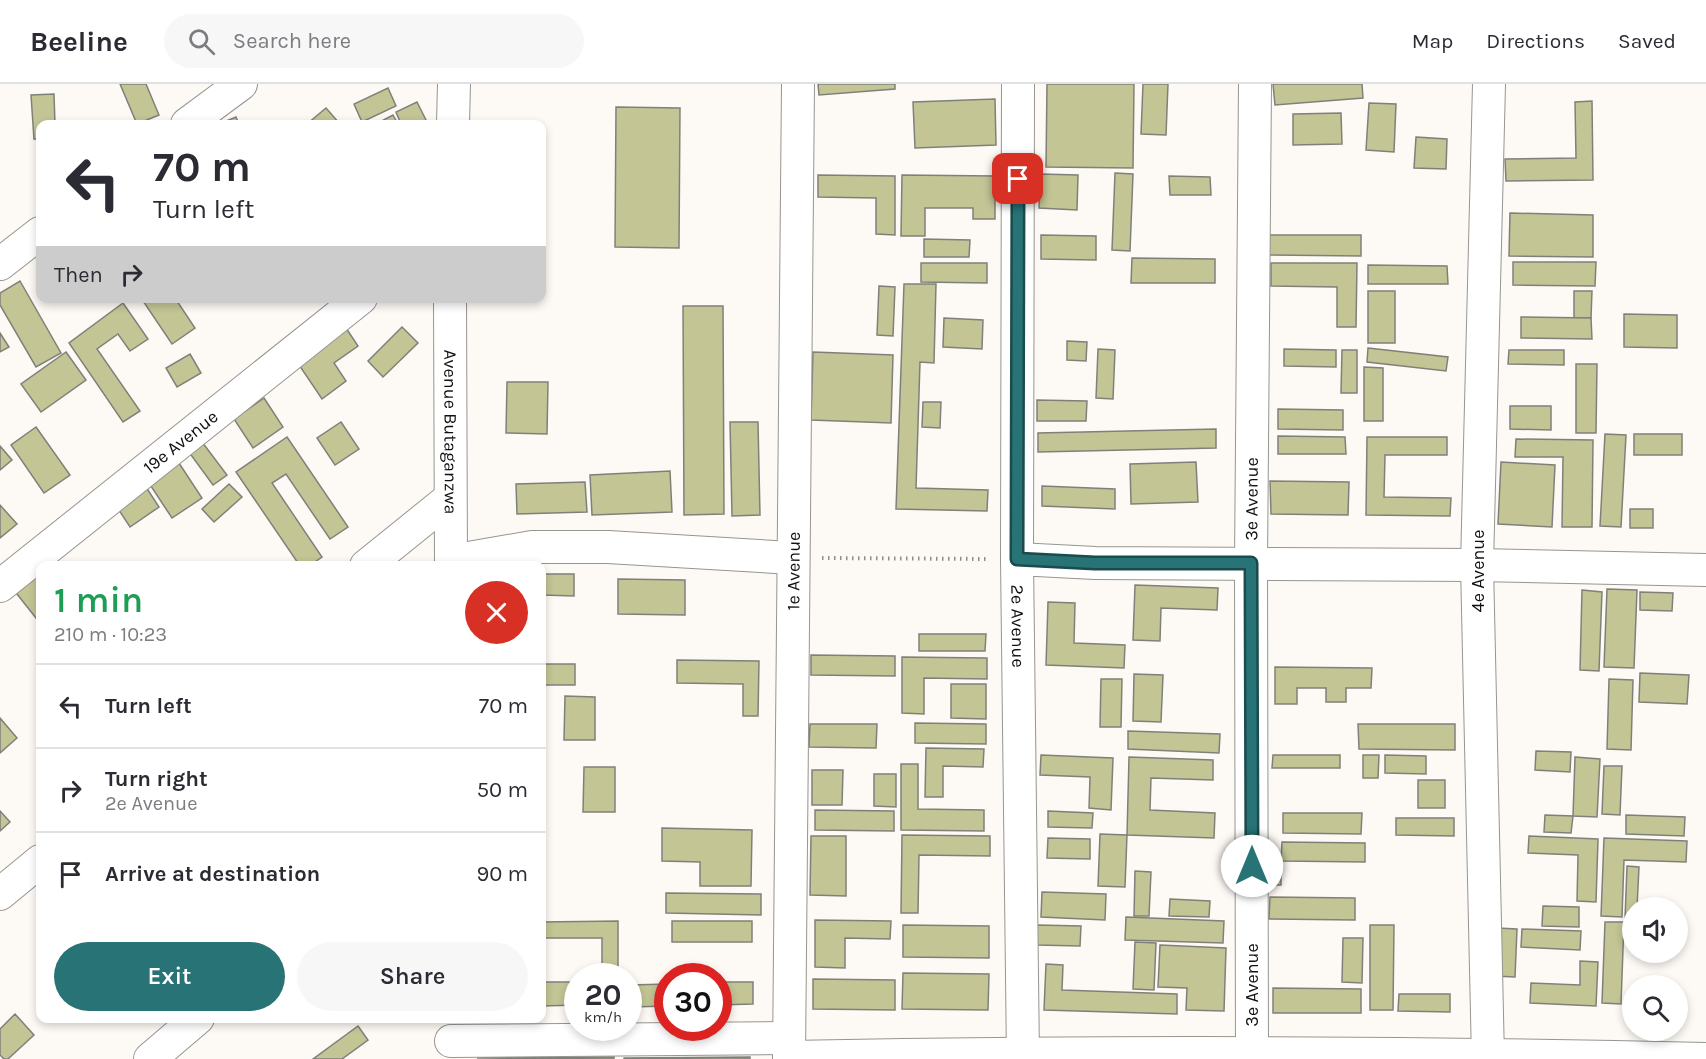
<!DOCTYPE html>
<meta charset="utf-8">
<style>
body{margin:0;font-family:Karla,sans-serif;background:#f7f7f7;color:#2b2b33;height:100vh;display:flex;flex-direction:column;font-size:22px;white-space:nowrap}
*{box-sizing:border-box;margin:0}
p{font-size:20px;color:#7c7c81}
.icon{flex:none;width:33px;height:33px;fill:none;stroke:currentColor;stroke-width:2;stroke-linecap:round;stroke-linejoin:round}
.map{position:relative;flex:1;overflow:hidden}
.details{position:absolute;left:36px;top:477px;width:510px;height:462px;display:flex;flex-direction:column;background:#fff;border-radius:12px;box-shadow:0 3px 9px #0003}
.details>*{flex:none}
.top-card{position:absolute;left:36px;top:36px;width:510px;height:183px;border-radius:12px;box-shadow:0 3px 9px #0003;background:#fff;color:#2b2b33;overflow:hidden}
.buttons{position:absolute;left:1622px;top:813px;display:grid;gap:12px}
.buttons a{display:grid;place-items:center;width:66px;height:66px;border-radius:50%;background:#fff;box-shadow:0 3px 9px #0003;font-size:30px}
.speed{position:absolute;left:564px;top:879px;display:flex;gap:12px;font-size:30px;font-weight:700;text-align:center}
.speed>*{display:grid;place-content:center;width:78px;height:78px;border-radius:50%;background:#fff;box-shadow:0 3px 9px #0003;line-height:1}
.speed small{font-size:15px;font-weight:400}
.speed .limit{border:9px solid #d22;background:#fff;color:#111}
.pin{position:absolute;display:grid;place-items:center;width:51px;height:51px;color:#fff;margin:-26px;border-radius:12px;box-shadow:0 3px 9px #0006}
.me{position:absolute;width:66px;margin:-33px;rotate:0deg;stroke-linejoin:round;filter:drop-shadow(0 0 4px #0008)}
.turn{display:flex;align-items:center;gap:21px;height:126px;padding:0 18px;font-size:27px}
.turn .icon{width:78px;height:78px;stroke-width:2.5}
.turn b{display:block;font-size:42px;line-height:51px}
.then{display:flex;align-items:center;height:57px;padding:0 18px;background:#0003;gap:12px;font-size:22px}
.round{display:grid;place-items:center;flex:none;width:63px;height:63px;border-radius:32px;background:#f7f7f7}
.headline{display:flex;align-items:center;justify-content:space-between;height:102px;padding:0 18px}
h1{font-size:36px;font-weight:600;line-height:45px;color:#1e9e55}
.cta{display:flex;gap:12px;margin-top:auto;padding:12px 18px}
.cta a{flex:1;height:69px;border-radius:36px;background:#287376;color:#fff;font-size:24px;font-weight:600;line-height:69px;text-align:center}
.cta a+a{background:#f7f7f7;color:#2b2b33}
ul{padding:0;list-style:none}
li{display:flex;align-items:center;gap:18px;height:84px;padding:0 18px;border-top:2px solid #e1e1e2}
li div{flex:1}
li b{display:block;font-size:22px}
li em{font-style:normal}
header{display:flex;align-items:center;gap:36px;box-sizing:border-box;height:84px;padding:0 30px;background:#fff;border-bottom:2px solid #e1e1e2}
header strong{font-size:28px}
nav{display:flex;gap:33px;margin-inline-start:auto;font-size:21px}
.search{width:420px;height:54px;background:#f7f7f7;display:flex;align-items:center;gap:15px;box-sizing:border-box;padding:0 21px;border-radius:33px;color:#7c7c81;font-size:22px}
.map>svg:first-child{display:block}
.building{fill:#c3c595;stroke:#80807b;stroke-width:1.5}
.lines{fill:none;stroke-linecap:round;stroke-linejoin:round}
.minor-casing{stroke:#979590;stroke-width:34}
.path{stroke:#8e8d89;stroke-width:4;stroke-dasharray:1.5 4.5;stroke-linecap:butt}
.minor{stroke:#fff;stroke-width:32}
.route-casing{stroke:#1a4b4d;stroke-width:15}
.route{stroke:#287376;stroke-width:10}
.labels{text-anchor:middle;stroke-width:6;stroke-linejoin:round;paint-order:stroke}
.street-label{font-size:18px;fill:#10100e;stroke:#fff}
</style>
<header>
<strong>Beeline</strong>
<div class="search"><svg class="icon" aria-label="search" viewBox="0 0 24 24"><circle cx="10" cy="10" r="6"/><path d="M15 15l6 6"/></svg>Search here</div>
<nav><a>Map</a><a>Directions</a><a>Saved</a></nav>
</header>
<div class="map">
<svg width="1706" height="975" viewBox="0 0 1706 975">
<rect width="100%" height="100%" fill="#fdfaf5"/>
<g class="building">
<polygon points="120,0 146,0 159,31 137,40"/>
<polygon points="818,0 895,0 895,5 819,11"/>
<polygon points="1047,0 1134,0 1133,84 1046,83"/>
<polygon points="1143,0 1168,0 1166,51 1141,50"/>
<polygon points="1273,0 1362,0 1363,14 1275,21"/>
<polygon points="388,4 396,22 362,38 354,20"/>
<polygon points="54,10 55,40 40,40 40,54 34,55 31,11"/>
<polygon points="995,15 996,61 915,64 913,18"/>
<polygon points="1592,17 1593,96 1506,97 1505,75 1576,74 1575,18"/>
<polygon points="417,18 428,40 401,40 396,28"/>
<polygon points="1369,19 1396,20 1394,68 1366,66"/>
<polygon points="616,23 680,24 679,164 615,163"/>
<polygon points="326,24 340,40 307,40"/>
<polygon points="1341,29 1342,60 1293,61 1293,30"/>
<polygon points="393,31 398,40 376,40"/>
<polygon points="236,33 239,40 219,40"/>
<polygon points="1416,53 1447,55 1446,85 1414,84"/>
<polygon points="1115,89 1133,90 1130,167 1112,166"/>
<polygon points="1040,90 1078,91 1077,126 1039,124"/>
<polygon points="818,91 895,92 895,151 876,150 876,114 818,113"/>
<polygon points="902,91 995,92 995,135 973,135 973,124 925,124 925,152 901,152"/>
<polygon points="1169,92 1210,93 1211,111 1170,111"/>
<polygon points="1510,129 1593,131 1593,173 1509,172"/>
<polygon points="1041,151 1096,152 1096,176 1041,175"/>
<polygon points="1264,151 1361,151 1361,172 1264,171"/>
<polygon points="924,155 970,156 969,173 924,173"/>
<polygon points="1132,174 1215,175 1215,199 1131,199"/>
<polygon points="1513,178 1596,178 1595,202 1513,201"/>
<polygon points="921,179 987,179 987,199 921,198"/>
<polygon points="1271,179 1357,179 1356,243 1337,243 1337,203 1271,202"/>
<polygon points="1368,181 1447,182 1448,200 1368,200"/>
<polygon points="20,197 61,269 36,283 0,221 0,209"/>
<polygon points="904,200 936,200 934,279 920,278 916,404 988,406 987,427 896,425"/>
<polygon points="879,202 895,203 893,252 877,251"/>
<rect x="1368" y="207" width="27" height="52"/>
<polygon points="1574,207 1592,207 1591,234 1574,234"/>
<polygon points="141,214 175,214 195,244 172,260"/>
<polygon points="123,219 148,255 130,267 118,250 97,265 140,327 123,338 69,259"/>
<polygon points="683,222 723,222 724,430 684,431"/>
<polygon points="1624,230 1677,231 1677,264 1624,263"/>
<polygon points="1521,233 1591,234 1592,255 1521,254"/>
<polygon points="944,234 983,236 982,265 943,263"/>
<polygon points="344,241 358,262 334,279 346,297 322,315 295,275"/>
<polygon points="402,243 418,259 383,293 368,277"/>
<polygon points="0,249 9,263 0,268"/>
<polygon points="1067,257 1087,258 1086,277 1067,276"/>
<polygon points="1368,264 1448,273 1446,287 1367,278"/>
<polygon points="1098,265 1115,266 1113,315 1096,314"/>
<polygon points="1284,265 1336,266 1336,283 1284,282"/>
<polygon points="1342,266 1357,266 1357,309 1341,309"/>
<polygon points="1509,266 1564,266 1564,281 1508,280"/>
<polygon points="66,268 86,296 41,328 21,300"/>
<polygon points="813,268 893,271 891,339 811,336"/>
<polygon points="190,270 201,289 177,303 166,284"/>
<polygon points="1576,280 1597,280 1596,349 1576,349"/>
<polygon points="1364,283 1383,284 1383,337 1364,337"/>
<polygon points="507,298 548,298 547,350 506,349"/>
<polygon points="264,314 283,343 253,364 234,335"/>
<polygon points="1037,316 1087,317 1086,337 1037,337"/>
<polygon points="923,318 941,318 940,344 922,343"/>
<polygon points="1510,322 1551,322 1551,346 1510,345"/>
<polygon points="1278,325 1343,326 1343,346 1278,345"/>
<polygon points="341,338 359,365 335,381 317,354"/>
<polygon points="730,338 758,338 760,431 732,432"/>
<polygon points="36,343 70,391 44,409 11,361"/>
<polygon points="1216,345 1216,364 1038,368 1038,349"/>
<polygon points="196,350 227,391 213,401 183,360"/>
<polygon points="1605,350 1626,351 1621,443 1600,442"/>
<rect x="1634" y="350" width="48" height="21"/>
<polygon points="1278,352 1345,353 1346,370 1278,370"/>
<polygon points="287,353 348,443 330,455 286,390 272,399 322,473 309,482 300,482 236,388"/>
<polygon points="1367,353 1447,353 1447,371 1385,371 1384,413 1451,414 1450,432 1366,431"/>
<polygon points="1516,355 1593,356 1592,443 1562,443 1563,373 1515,373"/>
<polygon points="0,362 12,376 0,386"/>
<polygon points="173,370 202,414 172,434 143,390"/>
<polygon points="1196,378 1198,418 1131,420 1130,380"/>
<polygon points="1501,378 1555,381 1552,443 1498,440"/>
<polygon points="670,387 672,428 592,431 590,391"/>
<polygon points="1270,397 1349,398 1348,431 1271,430"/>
<polygon points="585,398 587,428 517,430 516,400"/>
<polygon points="144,400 159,423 130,443 115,420"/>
<polygon points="229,400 242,413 214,438 202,425"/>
<polygon points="1042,402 1115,405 1115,425 1042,422"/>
<polygon points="0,421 17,440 0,454"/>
<rect x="1630" y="425" width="23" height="19"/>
<polygon points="36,485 40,490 40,539 13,505"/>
<polygon points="542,490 574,490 574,512 542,511"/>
<polygon points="618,495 685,496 685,531 618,530"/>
<polygon points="1135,501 1218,504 1217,526 1161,524 1160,557 1133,556"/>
<polygon points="1607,505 1637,506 1634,584 1604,583"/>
<polygon points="1582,506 1602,508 1599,587 1580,586"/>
<polygon points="1640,508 1673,509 1672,527 1640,526"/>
<polygon points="1048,518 1075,519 1074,559 1125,561 1124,584 1046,581"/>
<polygon points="919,550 986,550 985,567 919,567"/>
<polygon points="811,571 895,572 895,592 811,591"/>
<polygon points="902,573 987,574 987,595 924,594 924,630 902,629"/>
<polygon points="677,576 759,577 758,632 743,632 743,600 677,599"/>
<rect x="542" y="580" width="33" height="21"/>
<polygon points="1275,583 1372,584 1371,604 1346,604 1346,618 1326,618 1326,604 1297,604 1297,620 1275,620"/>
<polygon points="1640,589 1689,591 1687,620 1639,618"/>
<polygon points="1134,590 1163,591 1161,638 1133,637"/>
<polygon points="1101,595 1122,595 1121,643 1100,643"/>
<polygon points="1609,595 1633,596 1631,666 1607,665"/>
<polygon points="951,600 986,600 986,635 951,634"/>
<polygon points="565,612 595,613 595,656 564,656"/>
<polygon points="0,634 17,654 0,669"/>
<polygon points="915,639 986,640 986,660 915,659"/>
<polygon points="810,640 877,640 876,664 809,663"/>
<polygon points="1358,640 1455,640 1455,666 1359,665"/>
<polygon points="1128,647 1220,650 1219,669 1128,665"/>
<polygon points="926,664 984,665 983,683 943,682 943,713 925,713"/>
<polygon points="1536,667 1571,668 1570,688 1535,686"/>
<polygon points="1041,671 1113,674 1111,726 1089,724 1090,693 1040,691"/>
<polygon points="1273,671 1340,671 1340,684 1272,684"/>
<polygon points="1363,671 1379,671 1378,694 1363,694"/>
<polygon points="1385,671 1426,672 1426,690 1385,689"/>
<polygon points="1129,673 1213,676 1213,696 1151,694 1150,726 1215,729 1214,754 1127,751"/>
<polygon points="1575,673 1600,675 1597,733 1573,732"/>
<polygon points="901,680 918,680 918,725 984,726 984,747 901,746"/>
<polygon points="1604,682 1622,682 1620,731 1602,730"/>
<polygon points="584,683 615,683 615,728 583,728"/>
<polygon points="812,686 843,686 842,721 812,721"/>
<polygon points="874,690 896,690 896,723 874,722"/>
<rect x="1418" y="696" width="27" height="28"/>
<polygon points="815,726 894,727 894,747 815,746"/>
<polygon points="0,727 10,738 0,747"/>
<polygon points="1048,727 1093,729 1092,744 1048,743"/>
<polygon points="1283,729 1362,729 1361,750 1283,749"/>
<polygon points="1545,731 1573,732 1571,749 1544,748"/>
<polygon points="1626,731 1685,733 1684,752 1626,750"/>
<polygon points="1396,734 1454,734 1454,752 1396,751"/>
<polygon points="662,744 752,746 751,802 700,802 700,778 662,777"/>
<polygon points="1100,750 1127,751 1125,803 1098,802"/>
<polygon points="902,751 990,752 990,772 919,771 918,829 901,829"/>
<polygon points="811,752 846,752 846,812 810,811"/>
<polygon points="1529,752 1598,755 1596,818 1577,817 1578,771 1528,769"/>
<polygon points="1048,754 1090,755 1090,775 1047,774"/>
<polygon points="1604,754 1687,757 1686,778 1624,776 1622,833 1601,832"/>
<polygon points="1282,758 1365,759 1365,778 1281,777"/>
<rect x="1260" y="777" width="21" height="24"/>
<polygon points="1627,782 1639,783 1637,824 1632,824 1632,835 1625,835"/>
<polygon points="1135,787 1151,788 1149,832 1134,832"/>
<polygon points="1042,808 1106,810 1105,836 1041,833"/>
<polygon points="666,809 761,810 761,831 666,829"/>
<polygon points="1270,813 1355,814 1355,836 1269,835"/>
<polygon points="1170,815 1210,817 1209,833 1169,832"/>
<polygon points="1543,822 1579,823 1579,843 1542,842"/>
<polygon points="1126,833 1224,837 1223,859 1125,856"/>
<polygon points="815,836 891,837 890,855 845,854 845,884 815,883"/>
<polygon points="618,837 618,892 602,892 602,854 542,854 542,838"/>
<rect x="672" y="837" width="80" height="21"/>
<polygon points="1605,838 1624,838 1621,920 1602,919"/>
<polygon points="903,841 989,842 989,874 903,873"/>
<polygon points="1037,841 1081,842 1080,862 1037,861"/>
<polygon points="1370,841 1394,841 1393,926 1370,926"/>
<polygon points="1497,844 1517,845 1515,893 1495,892"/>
<polygon points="1522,845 1581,847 1580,866 1521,863"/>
<polygon points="1343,854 1363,854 1362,899 1342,898"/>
<polygon points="1135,858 1156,859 1154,906 1133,905"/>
<polygon points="1160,861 1226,864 1224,927 1186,926 1187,904 1158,903"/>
<polygon points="1580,877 1598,878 1596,922 1530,919 1531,899 1580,901"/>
<polygon points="1046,880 1063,881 1062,906 1177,910 1177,930 1044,926"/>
<polygon points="903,889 989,890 988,926 902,925"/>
<polygon points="813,895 895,896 895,926 813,925"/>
<polygon points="542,898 578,898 578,921 542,922"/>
<polygon points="718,898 753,898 753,920 718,921"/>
<polygon points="668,900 668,922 631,923 630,901"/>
<polygon points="1273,904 1361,905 1361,929 1273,929"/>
<polygon points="1399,910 1450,910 1450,928 1398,927"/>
<polygon points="15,930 34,951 8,975 4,975 0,971 0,945"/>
<polygon points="358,942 368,956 342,975 313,975"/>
<polygon points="614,973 614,975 477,974"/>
<polygon points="750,973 750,975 624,975 624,974"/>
</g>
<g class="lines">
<defs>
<g id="minor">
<path id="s1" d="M 1018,0 L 1017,475 L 1023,975"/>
<polyline points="187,40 241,0"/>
<polyline points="453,40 454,0"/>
<polyline points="0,180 40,149"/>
<path id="s2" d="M 450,214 L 451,482"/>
<polyline points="1017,475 1095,479 1477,481 1706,486"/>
<polyline points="451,477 532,463 608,463 792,474"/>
<polyline points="366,482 449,415"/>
<path id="s3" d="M 0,502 L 361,214"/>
<polyline points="0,810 40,777"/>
<polyline points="451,957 788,954"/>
<path d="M 789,973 C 1094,967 1400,968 1706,975"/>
<polyline points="150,975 198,934"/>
<path id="s4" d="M 789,975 L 798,0"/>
<path id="s5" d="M 1252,975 L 1251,479 L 1255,0"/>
<polyline points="1488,975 1477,481 1489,0"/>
</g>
</defs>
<use href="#minor" class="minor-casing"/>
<polyline class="path" points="822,474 989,475"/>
<use href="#minor" class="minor"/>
</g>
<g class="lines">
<defs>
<polyline id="route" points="1018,95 1017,475 1095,479 1251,479 1252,782"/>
</defs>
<use href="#route" class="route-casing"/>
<use href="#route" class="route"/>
</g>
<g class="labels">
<g class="street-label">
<text dy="6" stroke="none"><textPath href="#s2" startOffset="134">Avenue Butaganzwa</textPath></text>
<text dy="6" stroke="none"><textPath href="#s3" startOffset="231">19e Avenue</textPath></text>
<text dy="6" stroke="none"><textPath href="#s5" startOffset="560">3e Avenue</textPath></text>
<text dy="6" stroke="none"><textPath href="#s4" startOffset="488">1e Avenue</textPath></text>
<text transform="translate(1478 487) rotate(-90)" y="6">4e Avenue</text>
<text dy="6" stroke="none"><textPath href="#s1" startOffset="542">2e Avenue</textPath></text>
<text transform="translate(1252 901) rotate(-90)" y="6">3e Avenue</text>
</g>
</g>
</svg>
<div class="buttons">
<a><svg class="icon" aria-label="sound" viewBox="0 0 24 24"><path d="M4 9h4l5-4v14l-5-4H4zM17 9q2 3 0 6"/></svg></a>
<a><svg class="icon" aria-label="search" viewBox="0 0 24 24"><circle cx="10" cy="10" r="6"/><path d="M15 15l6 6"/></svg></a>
</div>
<div class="speed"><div>20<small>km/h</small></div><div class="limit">30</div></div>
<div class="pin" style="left:1018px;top:95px;background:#d93025"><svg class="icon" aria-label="arrive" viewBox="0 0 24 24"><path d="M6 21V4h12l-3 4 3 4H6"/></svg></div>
<svg class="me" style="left:1252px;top:782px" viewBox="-20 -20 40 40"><circle r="19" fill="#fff"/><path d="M0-13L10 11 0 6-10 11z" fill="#287376"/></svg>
<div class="top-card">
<div class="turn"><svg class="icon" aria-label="left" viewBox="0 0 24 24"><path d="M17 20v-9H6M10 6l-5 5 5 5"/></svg><div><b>70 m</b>Turn left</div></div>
<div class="then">Then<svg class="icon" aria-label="right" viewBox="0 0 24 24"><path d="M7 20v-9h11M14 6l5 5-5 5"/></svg></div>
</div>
<section class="details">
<div class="headline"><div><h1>1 min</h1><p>210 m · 10:23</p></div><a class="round" style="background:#d93025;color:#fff"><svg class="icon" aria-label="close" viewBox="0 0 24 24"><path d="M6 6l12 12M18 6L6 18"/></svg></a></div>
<ul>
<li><svg class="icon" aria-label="left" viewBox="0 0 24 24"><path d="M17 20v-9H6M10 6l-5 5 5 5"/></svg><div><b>Turn left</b></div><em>70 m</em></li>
<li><svg class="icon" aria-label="right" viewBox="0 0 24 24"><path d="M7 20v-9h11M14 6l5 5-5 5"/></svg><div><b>Turn right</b><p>2e Avenue</p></div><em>50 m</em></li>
<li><svg class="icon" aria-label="arrive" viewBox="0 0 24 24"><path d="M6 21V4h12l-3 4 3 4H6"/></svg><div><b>Arrive at destination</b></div><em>90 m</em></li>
</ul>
<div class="cta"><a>Exit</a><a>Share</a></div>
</section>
</div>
